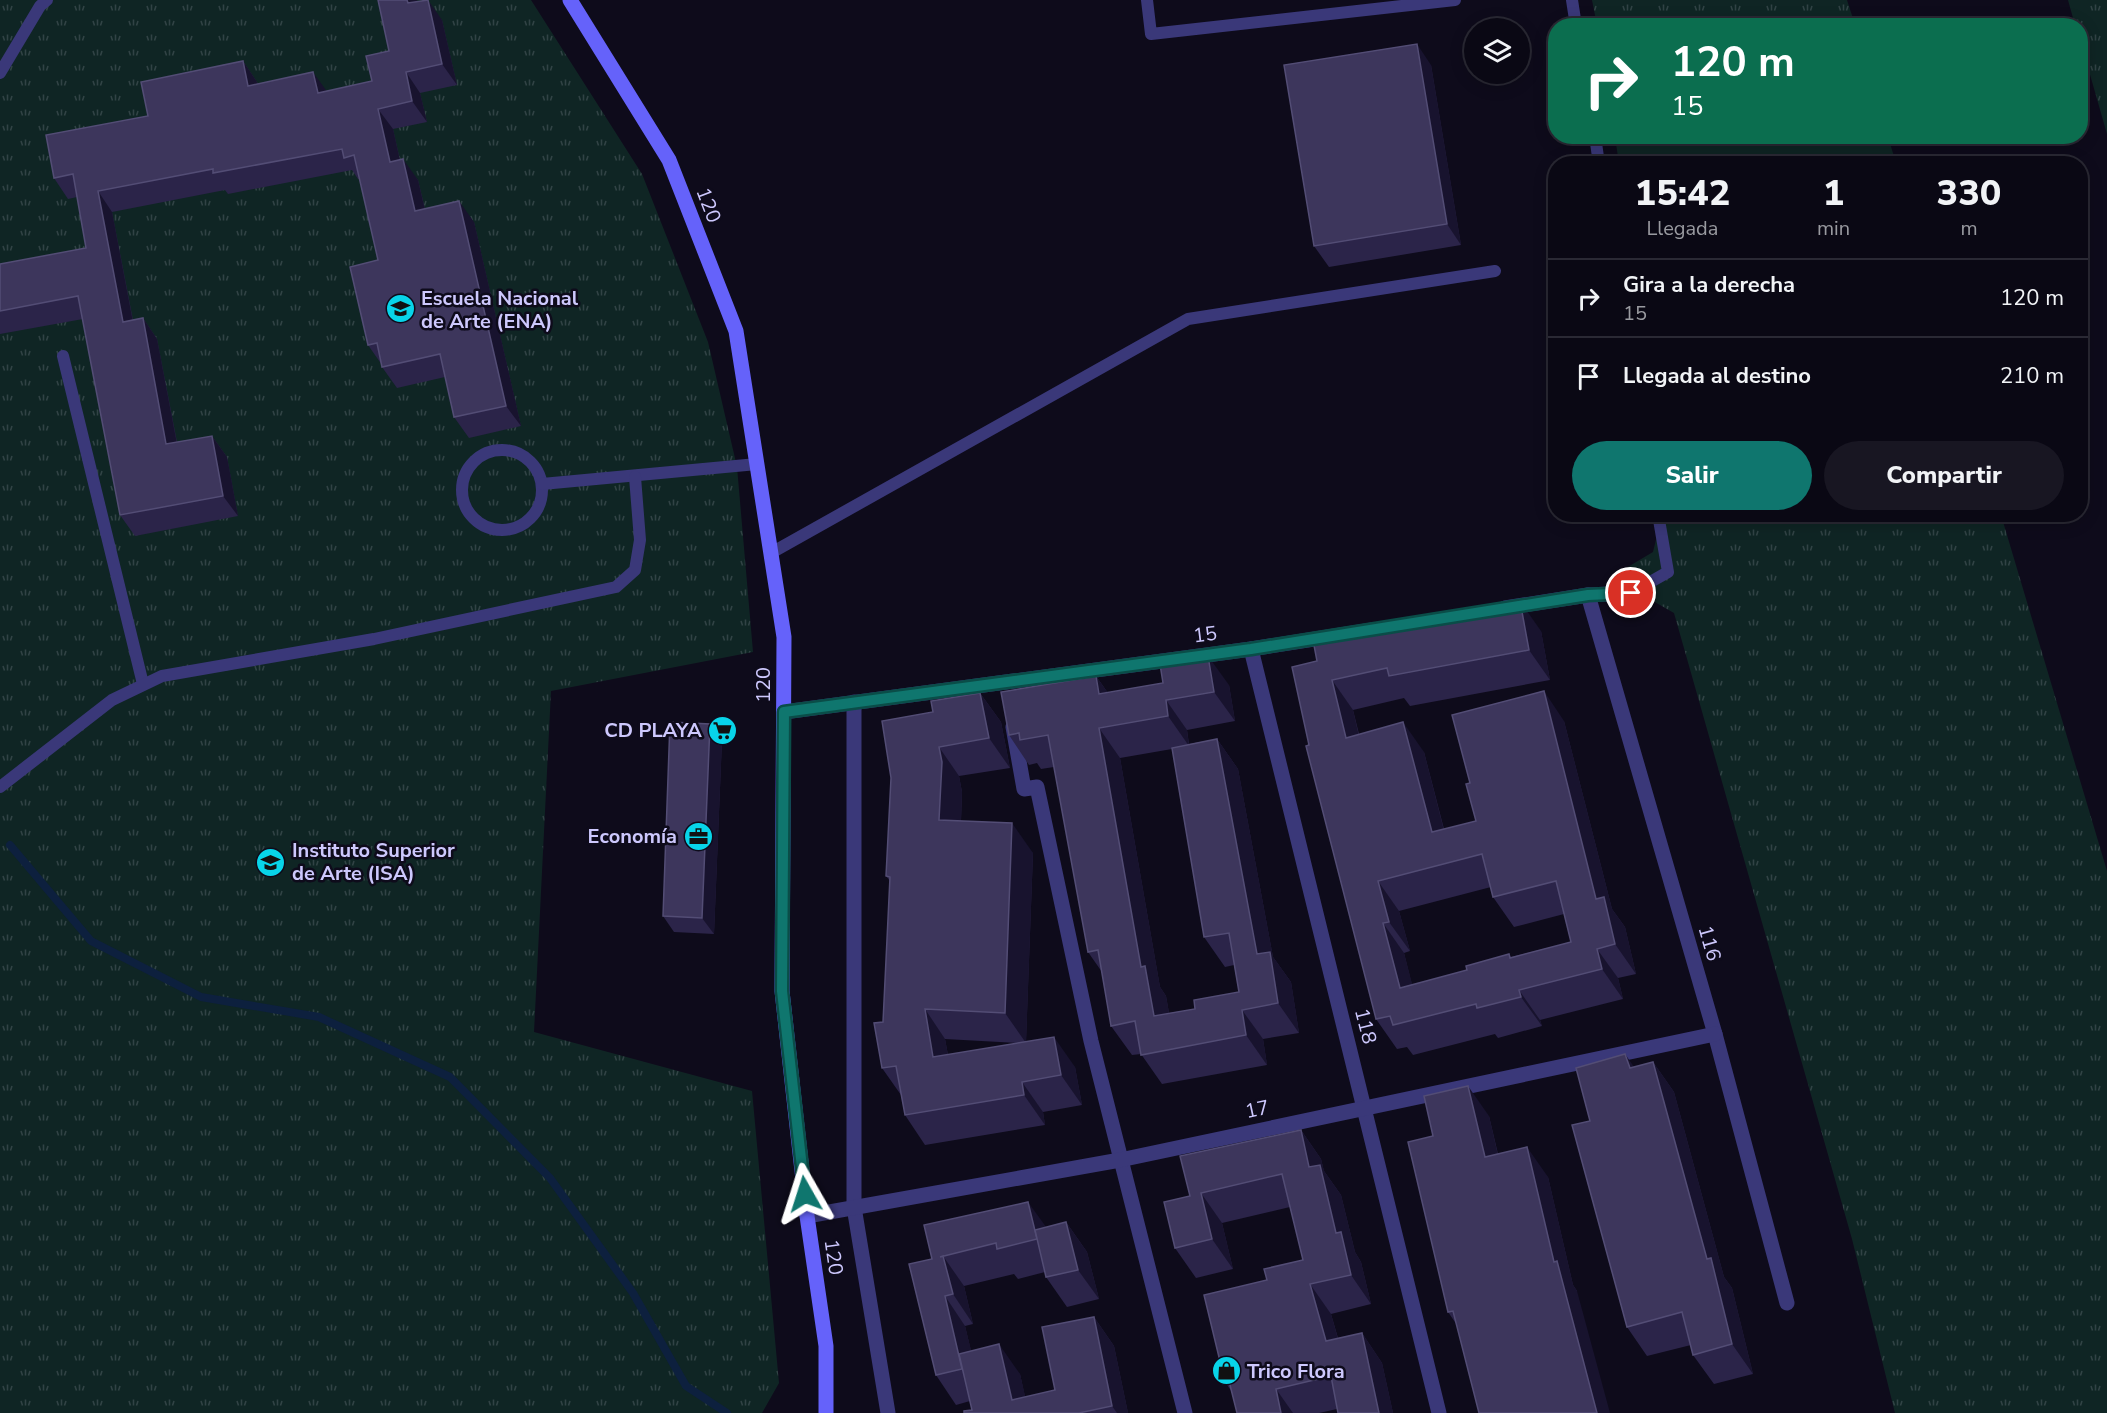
<!DOCTYPE html>
<html lang="es">
<meta charset="utf-8">
<style>
body{margin:0;font-family:"Nunito Sans",sans-serif;background:#181622;color:#f1f3f6;height:100vh;display:flex;flex-direction:column;font-size:22px;white-space:nowrap}
*{box-sizing:border-box;margin:0}
p{font-size:20px;color:#999aa0}
.icon{flex:none;width:33px;height:33px;fill:none;stroke:currentColor;stroke-width:2;stroke-linecap:round;stroke-linejoin:round}
.map{position:relative;flex:1;overflow:hidden}
.side{position:absolute;left:1548px;top:156px;width:540px;height:366px;display:flex;flex-direction:column;background:#0a0814;border-radius:24px;box-shadow:0 3px 15px #0003,0 0 0 2px #2a2934}
.side>*{flex:none}
.hud{position:absolute;left:1548px;top:18px;width:540px;height:126px;border-radius:24px;box-shadow:0 3px 15px #0003,0 0 0 2px #2a2934;background:#0b6e4f;color:#fff;overflow:hidden}
.tools{position:absolute;left:1464px;top:18px;display:grid;gap:12px}
.tools a{display:grid;place-items:center;width:66px;height:66px;border-radius:50%;background:#0a0814;box-shadow:0 3px 15px #0003,0 0 0 2px #2a2934;font-size:30px}
.pin{position:absolute;display:grid;place-items:center;width:51px;height:51px;color:#fff;margin:-26px;border:3px solid #fff;border-radius:50%;box-shadow:0 2px 6px #0007}
.me{position:absolute;width:66px;margin:-33px;rotate:354deg;stroke-linejoin:round;filter:drop-shadow(0 0 4px #0008)}
.turn{display:flex;align-items:center;gap:21px;height:126px;padding:0 24px;font-size:27px}
.turn .icon{width:78px;height:78px;stroke-width:2.5}
.turn b{display:block;font-size:42px;line-height:51px}
.eta{display:flex;justify-content:space-evenly;align-items:center;height:102px;text-align:center}
.eta b{font-size:36px;font-weight:800;line-height:42px}
.button{display:flex;gap:12px;margin-top:auto;padding:12px 24px}
.button a{flex:1;height:69px;border-radius:36px;background:#0f766e;color:#fff;font-size:24px;font-weight:800;line-height:69px;text-align:center}
.button a+a{background:#181622;color:#f1f3f6}
ul{padding:0;list-style:none}
li{display:flex;align-items:center;gap:18px;height:78px;padding:0 24px;border-top:2px solid #2a2934}
li div{flex:1}
li b{display:block;font-size:22px}
li em{font-style:normal}
.map>svg:first-child{display:block}
.grass{fill:url(#grass-tufts)}
.lines{fill:none;stroke-linecap:round;stroke-linejoin:round}
.stream{stroke:#0d203e;stroke-width:8}
.lane{stroke:#3a3879;stroke-width:12}
.street{stroke:#3a3879;stroke-width:15}
.secondary{stroke:#6562fa;stroke-width:15}
.wall{fill:#2b2449;fill-rule:evenodd}
.shaded-wall{fill:#18132e}
.building{fill:#3d365c;stroke:#534d75;stroke-width:1.5;fill-rule:evenodd}
.route-casing{stroke:#0a4d48;stroke-width:15}
.route{stroke:#0f766e;stroke-width:10}
.labels{text-anchor:middle;stroke-width:5;stroke-linejoin:round;paint-order:stroke}
.street-label{font-size:20px;fill:#cdc8fd;stroke:#0e0b1b}
.poi-label{font-size:20px;font-weight:bold;fill:#cdc8fd;stroke:#0e0b1b;text-anchor:start}
</style>
<div class="map">
<svg width="2107" height="1413" viewBox="0 0 2107 1413">
<defs>
<pattern id="grass-tufts" width="24" height="20" patternUnits="userSpaceOnUse" patternTransform="scale(1.5)"><rect width="24" height="20" fill="#0f2524"/><path d="M3 7l-1-3M5 7V3M7 7l1-3M15 17l-1-3M17 17v-4M19 17l1-3" fill="none" stroke="#314345"/></pattern>
</defs>
<rect width="100%" height="100%" fill="#0e0b1b"/>
<g class="grass">
<polygon points="0,0 531,0 642,174 708,342 737,467 753,652 551,691 534,1032 752,1091 779,1383 762,1413 0,1413"/>
<polygon points="1592,0 1847,0 1855,25 1597,25"/>
<polygon points="2068,0 2107,0 2107,134 2081,43 2080,26 2075,25"/>
<polygon points="1615,137 1888,137 1896,163 1619,163"/>
<polygon points="1662,515 2001,515 2107,871 2107,1413 1895,1413 1852,1239 1674,613 1611,577 1653,552"/>
</g>
<g class="lines">
<polyline class="stream" points="10,845 91,941 201,997 319,1017 450,1077 550,1178 633,1293 686,1386 727,1413"/>
<g class="lane">
<polyline points="1147,0 1151,34 1455,0"/>
<polyline points="1572,0 1576,26"/>
<polyline points="0,73 40,6 47,0"/>
<polyline points="1595,136 1599,164"/>
<polyline points="63,356 143,684"/>
<circle cx="502" cy="490" r="40"/>
<polyline points="542,484 757,464"/>
<polyline points="771,553 1188,319 1495,271"/>
<polyline points="1631,593 1668,572 1658,514"/>
<polyline points="0,787 112,700 162,676 374,639 616,587 635,570 640,540 635,477"/>
</g>
<g class="street">
<polyline points="1588,595 1715,1034 1787,1303"/>
<polyline points="1505,608 1588,595 1631,593"/>
<polyline points="1251,649 1439,1413"/>
<polyline points="854,702 854,1207 888,1413"/>
<polyline points="784,712 1251,649 1372,630"/>
<polyline points="1013,727 1024,789 1037,787 1091,1041 1185,1413"/>
<polyline points="807,1216 1120,1160 1715,1034"/>
</g>
<polyline class="secondary" points="570,0 669,160 736,331 784,637 782,991 807,1216 826,1346 826,1413"/>
</g>
<g class="wall">
<polygon points="418,2 442,20 457,85 420,93 427,122 393,129 400,160 418,180 425,209 474,222 521,426 469,438 454,417 445,377 397,388 382,367 382,365 368,345 378,260 360,179 358,179 352,170 228,194 225,190 112,212 133,320 143,318 157,339 177,442 212,436 227,457 238,516 135,536 120,515 83,319 0,334 0,264 86,248 77,197 68,199 54,178 148,116 243,61 257,82 258,84 327,91 372,81"/>
<polygon points="1431,65 1461,245 1329,267 1314,246"/>
<path d="M 1541,631 L 1550,680 L 1410,706 L 1404,698 L 1353,710 L 1359,734 L 1424,752 L 1444,829 L 1476,821 L 1470,783 L 1564,721 L 1612,909 L 1625,927 L 1636,974 L 1618,978 L 1623,999 L 1540,1020 L 1542,1026 L 1498,1038 L 1495,1034 L 1413,1055 L 1407,1047 L 1397,1049 L 1376,1019 L 1309,745 L 1292,667 ZM 1491,887 L 1493,897 L 1514,927 L 1564,914 L 1571,942 L 1511,957 L 1509,954 L 1467,970 L 1412,985 L 1404,953 L 1410,951 L 1399,911 Z"/>
<path d="M 1096,676 L 1108,693 L 1229,685 L 1235,721 L 1187,730 L 1189,744 L 1217,739 L 1238,769 L 1273,957 L 1291,982 L 1299,1033 L 1263,1039 L 1267,1065 L 1162,1084 L 1141,1054 L 1132,1055 L 1111,1026 L 1102,972 L 1088,952 L 1054,767 L 1041,769 L 1037,763 L 1029,765 L 1009,735 ZM 1172,749 L 1204,937 L 1225,967 L 1234,965 L 1239,992 L 1195,1009 L 1169,1013 L 1166,996 L 1160,987 L 1120,758 Z"/>
<path d="M 980,693 L 1001,722 L 1010,768 L 959,776 L 962,792 L 961,821 L 1033,853 L 1026,1042 L 1075,1067 L 1082,1105 L 1043,1112 L 1045,1125 L 925,1145 L 905,1115 L 901,1095 L 882,1068 L 883,1022 L 890,881 L 886,876 L 933,712 ZM 945,1039 L 1020,1043 L 948,1055 Z"/>
<polygon points="710,724 722,740 714,934 674,932 663,916"/>
<polygon points="1653,1062 1674,1092 1724,1277 1732,1288 1753,1374 1714,1384 1693,1355 1691,1345 1647,1356 1627,1327 1590,1121 1634,1067"/>
<polygon points="1489,1116 1498,1154 1548,1177 1573,1285 1577,1291 1457,1325 1448,1312 1433,1136"/>
<polygon points="1301,1130 1321,1159 1324,1171 1341,1195 1355,1252 1361,1262 1371,1304 1331,1314 1338,1338 1362,1333 1382,1363 1393,1413 1338,1413 1337,1409 1319,1413 1237,1413 1232,1392 1225,1382 1267,1280 1303,1260 1290,1207 1222,1223 1233,1269 1196,1278 1175,1248 1190,1196"/>
<polygon points="1066,1222 1087,1252 1099,1299 1067,1307 1046,1277 1045,1272 1018,1279 1014,1274 964,1286 973,1324 965,1326 971,1351 1020,1374 1025,1397 1055,1390 1094,1317 1114,1346 1128,1413 964,1413 972,1410 970,1401 956,1405 936,1375 932,1259"/>
</g>
<g class="shaded-wall">
<polygon points="407,0 417,0 423,24 408,3"/>
<polygon points="428,0 442,20 457,85 442,64"/>
<polygon points="1417,44 1431,65 1461,245 1447,224"/>
<polygon points="243,61 257,82 262,107 248,86"/>
<polygon points="313,72 328,93 318,93"/>
<polygon points="406,72 420,93 427,122 412,101"/>
<polygon points="378,109 393,129 405,183 390,162"/>
<polygon points="403,159 418,180 430,232 415,211"/>
<polygon points="98,191 112,212 137,343 123,322"/>
<polygon points="459,201 474,222 521,426 506,406"/>
<polygon points="143,318 157,339 181,465 166,444"/>
<polygon points="212,436 227,457 238,516 223,496"/>
<polygon points="1520,601 1541,631 1550,680 1529,650"/>
<polygon points="1208,656 1229,685 1235,721 1214,692"/>
<polygon points="1096,676 1117,706 1099,694"/>
<polygon points="1332,680 1353,710 1366,767 1346,738"/>
<polygon points="1544,691 1564,721 1612,909 1625,927 1636,974 1615,944 1596,899"/>
<polygon points="980,693 1001,722 1010,768 989,738"/>
<polygon points="1166,700 1187,730 1189,746 1168,716"/>
<polygon points="1403,722 1424,752 1452,862 1432,832"/>
<polygon points="710,724 722,740 714,934 702,918"/>
<polygon points="1099,728 1120,758 1160,987 1166,996 1175,1046 1154,1016 1141,967"/>
<polygon points="1217,739 1238,769 1273,957 1291,982 1299,1033 1278,1003 1257,954"/>
<polygon points="939,747 959,776 962,792 960,849 939,820"/>
<polygon points="1012,823 1033,853 1026,1043 1005,1013"/>
<polygon points="1378,881 1399,911 1410,951 1389,922"/>
<polygon points="1383,923 1404,953 1421,1018 1400,988"/>
<polygon points="1597,949 1618,978 1623,999 1602,969"/>
<polygon points="1519,990 1540,1020 1542,1026 1521,997"/>
<polygon points="925,1009 945,1039 954,1087 933,1057"/>
<polygon points="1242,1010 1263,1039 1267,1065 1246,1035"/>
<polygon points="1054,1037 1075,1067 1082,1105 1061,1075"/>
<polygon points="1625,1054 1646,1084 1630,1068"/>
<polygon points="1653,1062 1674,1092 1724,1277 1732,1288 1753,1374 1732,1344 1707,1259"/>
<polygon points="1022,1082 1043,1112 1045,1125 1024,1095"/>
<polygon points="1468,1086 1489,1116 1505,1186 1485,1157"/>
<polygon points="1301,1130 1321,1159 1324,1171 1341,1195 1355,1252 1361,1262 1371,1304 1351,1275 1336,1233 1309,1167"/>
<polygon points="1527,1147 1548,1177 1573,1285 1577,1291 1610,1413 1597,1413 1554,1262"/>
<polygon points="1201,1193 1222,1223 1233,1269 1212,1239"/>
<polygon points="1028,1202 1049,1231 1037,1239"/>
<polygon points="1066,1222 1087,1252 1099,1299 1078,1270"/>
<polygon points="943,1256 964,1286 973,1324 953,1294"/>
<polygon points="1310,1284 1331,1314 1347,1371 1326,1341"/>
<polygon points="945,1296 965,1326 983,1398 962,1369"/>
<polygon points="1094,1317 1114,1346 1128,1413 1117,1413 1112,1406"/>
<polygon points="1362,1333 1382,1363 1393,1413 1379,1413"/>
<polygon points="999,1344 1020,1374 1029,1413 1012,1400"/>
<polygon points="1276,1389 1293,1413 1281,1413"/>
</g>
<g class="building">
<polygon points="378,0 407,0 408,3 428,0 442,64 406,72 412,101 378,109 390,162 403,159 415,211 459,201 506,406 454,417 440,354 382,367 377,343 368,345 350,267 378,260 354,155 344,158 342,149 213,173 213,169 98,191 123,322 143,318 166,444 212,436 223,496 120,515 78,296 0,311 0,264 86,248 73,174 54,178 46,135 148,116 141,82 243,61 248,86 313,72 318,93 372,81 366,56 389,51"/>
<polygon points="1417,44 1447,224 1314,246 1284,65"/>
<path d="M 1520,601 L 1529,650 L 1389,676 L 1387,668 L 1332,680 L 1346,738 L 1403,722 L 1432,832 L 1476,821 L 1466,784 L 1470,783 L 1452,715 L 1544,691 L 1596,899 L 1604,897 L 1615,944 L 1597,949 L 1602,969 L 1519,990 L 1521,997 L 1477,1008 L 1476,1004 L 1393,1025 L 1390,1016 L 1376,1019 L 1306,746 L 1309,745 L 1292,667 L 1317,661 L 1313,640 ZM 1482,854 L 1493,897 L 1556,881 L 1571,942 L 1510,958 L 1509,954 L 1466,966 L 1467,970 L 1400,988 L 1383,923 L 1389,922 L 1378,881 Z"/>
<polygon points="1208,656 1214,692 1166,700 1168,716 1099,728 1141,967 1145,966 1154,1016 1195,1009 1194,1000 1239,992 1229,933 1204,937 1172,748 1217,739 1257,954 1270,952 1278,1003 1242,1010 1246,1035 1141,1055 1135,1021 1111,1026 1098,950 1088,952 1048,735 1020,740 1019,733 1009,735 1001,692 1096,676 1099,694 1163,683 1160,664"/>
<polygon points="980,693 989,738 939,747 942,762 939,820 1012,823 1005,1013 925,1009 933,1057 1054,1037 1061,1075 1022,1082 1024,1095 905,1115 896,1066 882,1068 874,1023 883,1022 890,877 886,876 891,778 882,721 933,712 931,701"/>
<polygon points="670,722 710,724 702,918 663,916"/>
<polygon points="1625,1054 1630,1068 1653,1062 1707,1259 1711,1258 1732,1344 1693,1355 1682,1312 1627,1327 1572,1125 1590,1121 1576,1068"/>
<polygon points="1468,1086 1485,1157 1527,1147 1554,1262 1557,1261 1597,1413 1479,1413 1453,1311 1448,1312 1408,1142 1433,1136 1424,1096"/>
<polygon points="1301,1130 1309,1167 1320,1165 1336,1233 1341,1232 1351,1275 1310,1284 1326,1341 1362,1333 1379,1413 1338,1413 1331,1376 1276,1389 1281,1413 1237,1413 1229,1381 1225,1382 1204,1295 1267,1280 1264,1269 1303,1260 1282,1174 1201,1193 1212,1239 1175,1248 1164,1202 1190,1196 1180,1156"/>
<polygon points="1028,1202 1037,1239 997,1249 996,1243 940,1257 943,1256 953,1294 945,1296 962,1369 936,1375 909,1264 932,1259 924,1225"/>
<polygon points="1066,1222 1078,1270 1046,1277 1035,1230"/>
<polygon points="1094,1317 1112,1406 1079,1413 964,1413 964,1411 972,1410 959,1354 999,1344 1012,1400 1055,1390 1042,1327"/>
</g>
<g class="lines">
<defs>
<polyline id="route" points="805,1194 782,991 784,712 1251,649 1588,595 1631,593"/>
</defs>
<use href="#route" class="route-casing"/>
<use href="#route" class="route"/>
</g>
<defs>
<symbol id="school-disc" viewBox="-11 -11 22 22"><circle r="9.5" fill="#08d4e9" stroke="#0e0b1b"/><path d="M0-5L7-2L0 1L-7-2ZM-4 1L0 2.5L4 1V4Q0 6-4 4Z" fill="#111"/></symbol>
<symbol id="supermarket-disc" viewBox="-11 -11 22 22"><circle r="9.5" fill="#08d4e9" stroke="#0e0b1b"/><path d="M-6-5.5h2.5l.6 2H6L4.5 2H-2.5L-4.4-4H-6ZM-1.5 3.2a1.3 1.3 0 1 0 .1 0ZM3 3.2a1.3 1.3 0 1 0 .1 0Z" fill="#111"/></symbol>
<symbol id="office-disc" viewBox="-11 -11 22 22"><circle r="9.5" fill="#08d4e9" stroke="#0e0b1b"/><path d="M-6-3h4V-5.5h4V-3h4V5H-6ZM-1-4.5V-3h2v-1.5ZM-6 0V1H6V0Z" fill="#111"/></symbol>
<symbol id="university-disc" viewBox="-11 -11 22 22"><circle r="9.5" fill="#08d4e9" stroke="#0e0b1b"/><path d="M0-5L7-2L0 1L-7-2ZM-4 1L0 2.5L4 1V4Q0 6-4 4Z" fill="#111"/></symbol>
<symbol id="shop-disc" viewBox="-11 -11 22 22"><circle r="9.5" fill="#08d4e9" stroke="#0e0b1b"/><path d="M-5-2.5h2.3a2.7 3.5 0 0 1 5.4 0H5L5.5 6h-11ZM-1.5-2.5h3a1.5 2.3 0 0 0-3 0Z" fill="#111"/></symbol>
</defs>
<g fill-rule="evenodd">
<use href="#school-disc" x="384" y="292" width="33" height="33"/>
<use href="#supermarket-disc" x="706" y="714" width="33" height="33"/>
<use href="#office-disc" x="682" y="820" width="33" height="33"/>
<use href="#university-disc" x="254" y="846" width="33" height="33"/>
<use href="#shop-disc" x="1210" y="1354" width="33" height="33"/>
</g>
<g class="labels">
<g class="street-label">
<text transform="translate(709 205) rotate(69)" y="7">120</text>
<text transform="translate(1205 634) rotate(-7)" y="7">15</text>
<text transform="translate(763 685) rotate(-90)" y="7">120</text>
<text transform="translate(1710 943) rotate(74)" y="7">116</text>
<text transform="translate(1366 1026) rotate(76)" y="7">118</text>
<text transform="translate(1257 1109) rotate(-12)" y="7">17</text>
<text transform="translate(834 1257) rotate(82)" y="7">120</text>
</g>
<g class="poi-label">
<text x="421" y="305">Escuela Nacional<tspan x="421" dy="23">de Arte (ENA)</tspan></text>
<text x="702" y="737" text-anchor="end">CD PLAYA</text>
<text x="677" y="843" text-anchor="end">Economía</text>
<text x="292" y="857">Instituto Superior<tspan x="292" dy="23">de Arte (ISA)</tspan></text>
<text x="1247" y="1378">Trico Flora</text>
</g>
</g>
</svg>
<div class="tools">
<a><svg class="icon" aria-label="layers" viewBox="0 0 24 24"><path d="M12 4l9 5-9 5-9-5zM3 14l9 5 9-5"/></svg></a>
</div>
<div class="pin" style="left:1631px;top:593px;background:#d93025"><svg class="icon" aria-label="arrive" viewBox="0 0 24 24"><path d="M6 21V4h12l-3 4 3 4H6"/></svg></div>
<svg class="me" style="left:805px;top:1194px" viewBox="-20 -20 40 40"><path d="M0-17L14 15 0 8-14 15z" fill="#0f766e" stroke="#fff" stroke-width="4"/></svg>
<div class="hud">
<div class="turn"><svg class="icon" aria-label="right" viewBox="0 0 24 24"><path d="M7 20v-9h11M14 6l5 5-5 5"/></svg><div><b>120 m</b>15</div></div>
</div>
<section class="side">
<div class="eta">
<div><b>15:42</b><p>Llegada</p></div>
<div><b>1</b><p>min</p></div>
<div><b>330</b><p>m</p></div>
</div>
<ul>
<li><svg class="icon" aria-label="right" viewBox="0 0 24 24"><path d="M7 20v-9h11M14 6l5 5-5 5"/></svg><div><b>Gira a la derecha</b><p>15</p></div><em>120 m</em></li>
<li><svg class="icon" aria-label="arrive" viewBox="0 0 24 24"><path d="M6 21V4h12l-3 4 3 4H6"/></svg><div><b>Llegada al destino</b></div><em>210 m</em></li>
</ul>
<div class="button"><a>Salir</a><a>Compartir</a></div>
</section>
</div>
